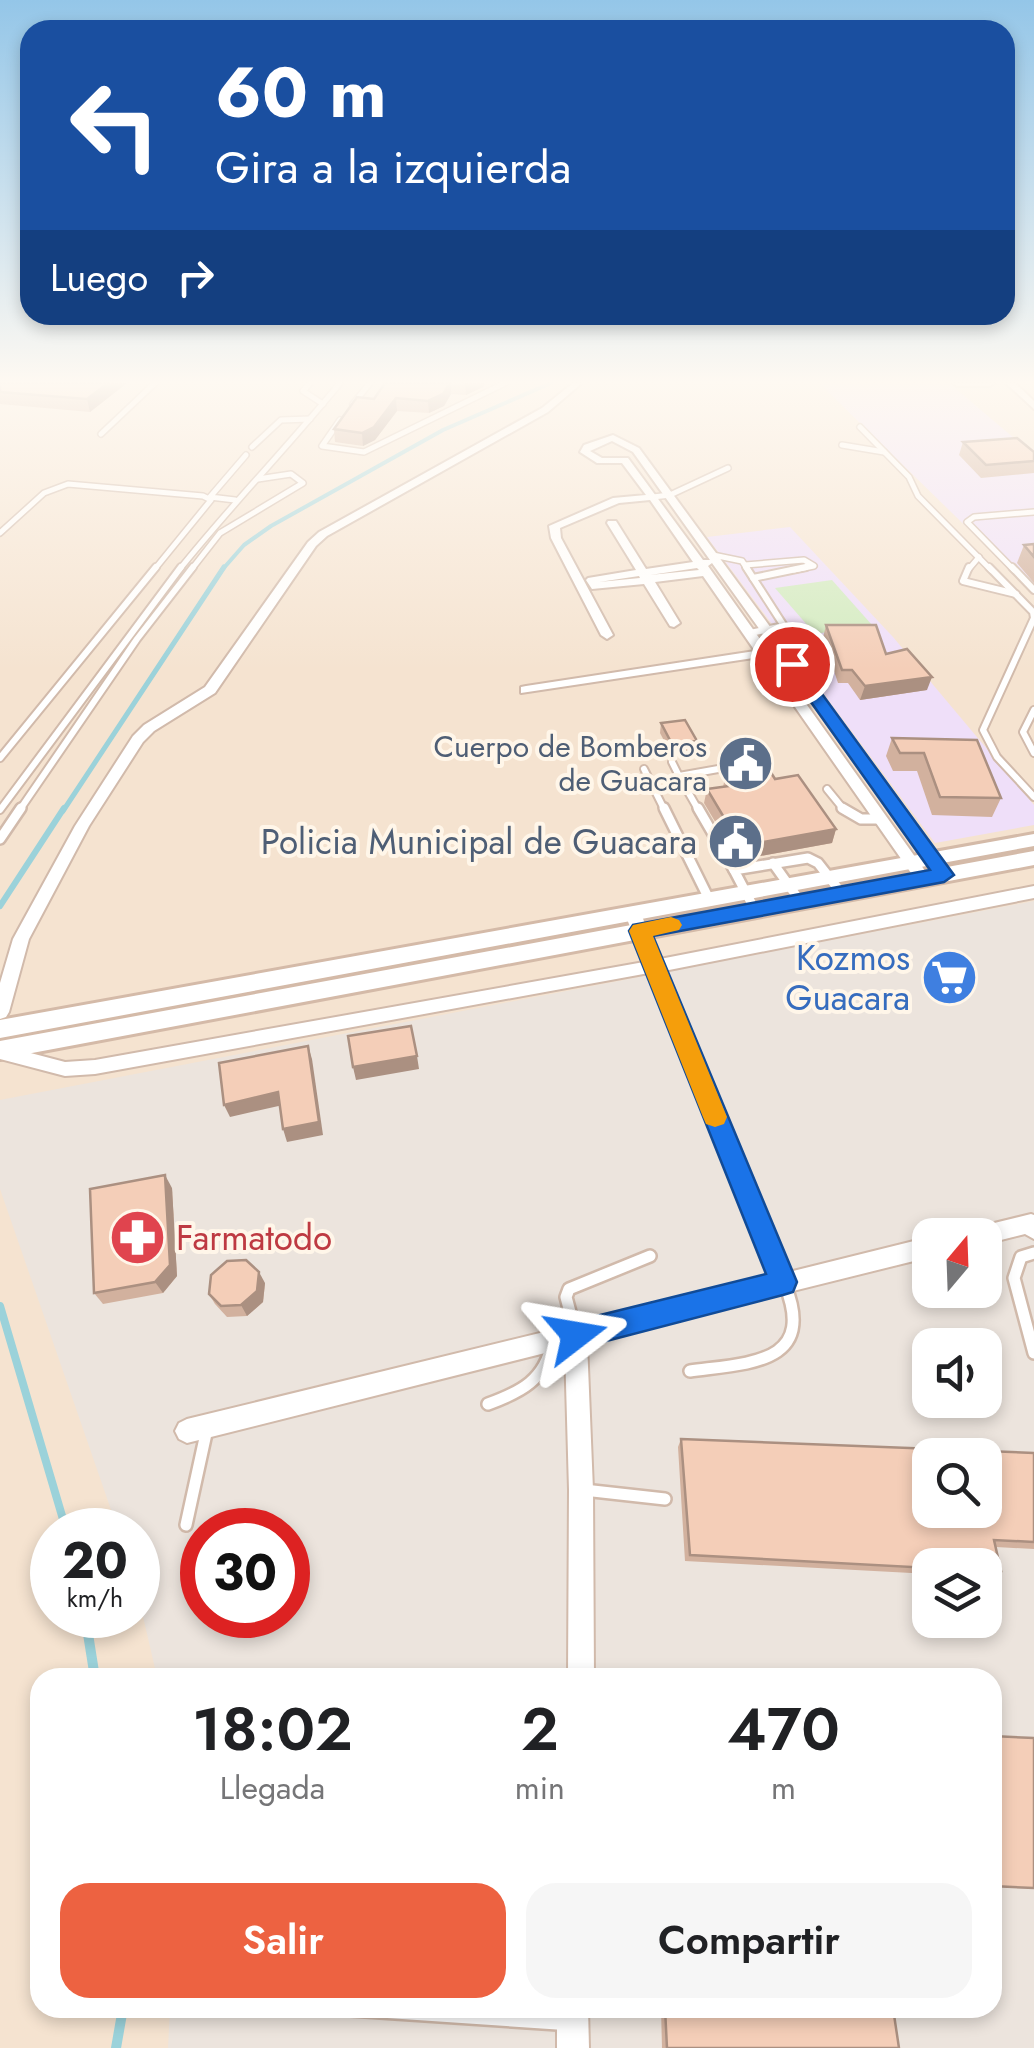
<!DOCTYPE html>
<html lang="es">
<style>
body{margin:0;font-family:Jost,sans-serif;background:#f6f6f6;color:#202124;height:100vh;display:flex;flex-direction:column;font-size:38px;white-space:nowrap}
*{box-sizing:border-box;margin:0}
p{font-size:32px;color:#757577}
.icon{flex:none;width:55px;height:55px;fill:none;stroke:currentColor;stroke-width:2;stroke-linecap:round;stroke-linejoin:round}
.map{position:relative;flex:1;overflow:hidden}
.panel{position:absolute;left:30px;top:1668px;width:972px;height:350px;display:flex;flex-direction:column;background:#fff;border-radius:30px;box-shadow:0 5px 15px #0003}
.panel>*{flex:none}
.hud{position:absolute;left:20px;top:20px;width:995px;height:305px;border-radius:30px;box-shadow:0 5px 15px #0003;background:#1a4fa0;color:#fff;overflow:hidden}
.needle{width:65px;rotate:19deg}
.fabs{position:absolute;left:912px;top:1218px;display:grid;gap:20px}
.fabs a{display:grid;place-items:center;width:90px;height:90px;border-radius:20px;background:#fff;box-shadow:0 5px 15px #0003;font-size:50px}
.speed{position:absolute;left:30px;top:1508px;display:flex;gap:20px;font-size:50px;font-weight:700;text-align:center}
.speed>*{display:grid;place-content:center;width:130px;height:130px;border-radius:50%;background:#fff;box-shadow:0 5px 15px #0003;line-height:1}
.speed small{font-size:25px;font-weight:400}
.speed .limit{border:15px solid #d22;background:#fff;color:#111}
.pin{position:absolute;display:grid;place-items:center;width:85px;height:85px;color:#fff;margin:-42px;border:5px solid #fff;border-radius:50%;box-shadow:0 2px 10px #0007}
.me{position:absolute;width:110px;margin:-55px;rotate:76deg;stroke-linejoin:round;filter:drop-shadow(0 0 8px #0008)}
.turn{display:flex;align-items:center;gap:35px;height:210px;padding:0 30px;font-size:45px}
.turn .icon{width:130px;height:130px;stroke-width:2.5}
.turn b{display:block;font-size:70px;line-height:85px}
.then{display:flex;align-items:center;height:95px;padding:0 30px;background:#0003;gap:20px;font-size:38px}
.eta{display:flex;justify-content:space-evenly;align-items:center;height:170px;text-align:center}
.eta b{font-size:60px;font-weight:600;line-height:70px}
.cta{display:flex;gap:20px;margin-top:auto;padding:20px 30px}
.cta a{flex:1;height:115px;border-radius:30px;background:#ed6241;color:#fff;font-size:40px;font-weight:600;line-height:115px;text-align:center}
.cta a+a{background:#f6f6f6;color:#202124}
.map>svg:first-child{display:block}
.residential{fill:#f5e3d0;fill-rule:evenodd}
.industrial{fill:#ece4dd;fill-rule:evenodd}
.education{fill:#efdff9}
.green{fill:#d3ebc0}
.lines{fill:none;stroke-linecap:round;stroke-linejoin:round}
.stream-far4{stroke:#9bd2da;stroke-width:4}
.stream-far3{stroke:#9bd2da;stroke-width:5}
.stream-far2{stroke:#9bd2da;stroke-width:6}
.stream-far1{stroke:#9bd2da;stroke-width:8}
.stream{stroke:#9bd2da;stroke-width:10}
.service-far4-casing{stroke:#d1baab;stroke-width:8}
.service-far3-casing{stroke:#d1baab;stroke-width:10}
.service-far2-casing{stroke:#d1baab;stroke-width:14}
.service-far1-casing{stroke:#d1baab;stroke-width:16}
.service-casing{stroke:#d1baab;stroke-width:19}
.minor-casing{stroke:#d1baab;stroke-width:4}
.secondary-casing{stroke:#d4baa8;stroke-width:6}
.service-far4{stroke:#fff;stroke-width:5}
.service-far3{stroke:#fff;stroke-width:6}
.service-far2{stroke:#fff;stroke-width:9}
.service-far1{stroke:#fff;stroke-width:11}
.service{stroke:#fff;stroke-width:14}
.minor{fill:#fff;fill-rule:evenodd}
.secondary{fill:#fff;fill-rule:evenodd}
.wall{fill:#d2b19e}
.shaded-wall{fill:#ab9081}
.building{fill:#f4ceb8;stroke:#ab9081;stroke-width:2.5;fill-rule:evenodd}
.route{fill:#1a73e8;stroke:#114b97;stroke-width:2.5}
.slow{fill:#f59e0b}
.labels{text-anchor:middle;stroke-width:8;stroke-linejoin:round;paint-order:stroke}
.far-service-label{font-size:30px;fill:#4e5e75;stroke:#fff6e9;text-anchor:end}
.service-label{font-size:35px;fill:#4e5e75;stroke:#fff6e9;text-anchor:end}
.shop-label{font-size:35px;fill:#366cbe;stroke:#fff6e9;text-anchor:end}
.health-label{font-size:35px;fill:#be3a42;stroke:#fff6e9;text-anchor:start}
</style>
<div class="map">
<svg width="1034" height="2048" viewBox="0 0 1034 2048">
<rect width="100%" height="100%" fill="#fdf2e2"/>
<path class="residential" d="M 0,383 L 1034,383 L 1034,2048 L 0,2048 ZM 930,1235 L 985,1235 L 985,1290 L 930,1290 ZM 930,1345 L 985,1345 L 985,1400 L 930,1400 ZM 930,1455 L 985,1455 L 985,1510 L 930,1510 ZM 52,1530 L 138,1530 L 138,1615 L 52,1615 ZM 202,1530 L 288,1530 L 288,1615 L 202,1615 ZM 930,1565 L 985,1565 L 985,1620 L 930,1620 ZM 40,1678 L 992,1678 L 992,2008 L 40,2008 Z"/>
<path class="industrial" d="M 1034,901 L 1034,2048 L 168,2048 L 170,2008 L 992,2008 L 992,1678 L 157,1677 L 138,1595 L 138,1530 L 118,1530 L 0,1189 L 0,1100 ZM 930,1235 L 985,1235 L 985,1290 L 930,1290 ZM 930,1345 L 985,1345 L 985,1400 L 930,1400 ZM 930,1455 L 985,1455 L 985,1510 L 930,1510 ZM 202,1530 L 288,1530 L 288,1615 L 202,1615 ZM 930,1565 L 985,1565 L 985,1620 L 930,1620 Z"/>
<g class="education">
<polygon points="819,383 949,383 1034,455 1034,593"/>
<polygon points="790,527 893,637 1034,805 1034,825 935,843 707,537"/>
</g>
<polygon class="green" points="832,580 872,625 815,634 775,588"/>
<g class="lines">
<polyline class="stream-far4" points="222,570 244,545 271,526 443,430 551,383"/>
<polyline class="stream-far3" points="63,811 224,567"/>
<polyline class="stream-far2" points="0,906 64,808"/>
<polyline class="stream-far1" points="0,1306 65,1526"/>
<g class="stream">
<polyline points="64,1524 66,1530"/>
<polyline points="85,1615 95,1678"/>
<polyline points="116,2048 123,2008"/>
</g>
<defs>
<g id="service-far4">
<polyline points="310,383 303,391 323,404"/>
<polyline points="353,404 370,383"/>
<polyline points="340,420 322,446 364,452 505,383"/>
<polyline points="860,427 909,477 918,496 991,570"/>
<polyline points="101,434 155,383"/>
<polyline points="842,445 884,452"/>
<polyline points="252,447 281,420 310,419"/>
<polyline points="653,497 670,495 728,468"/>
<polyline points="235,500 210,497 246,455"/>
<polyline points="0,533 44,493 68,484 203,496 211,500 154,570"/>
<polyline points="713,555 742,561 748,570"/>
<polyline points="745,565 804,560 814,566 794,570"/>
<path d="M 179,570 C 231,505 288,447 340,383"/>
<polyline points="191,570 220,533 303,483 291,474 258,479"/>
<polyline points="968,570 979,557"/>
<polyline points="1014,570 967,522 974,517 1034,512"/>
</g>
<g id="service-far3">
<polyline points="746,567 784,626 750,633"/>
<polyline points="969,567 963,581 1016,594"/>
<polyline points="989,567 1033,612 1034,618 983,730 997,757 1034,797"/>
<polyline points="1012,567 1034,590"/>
<polyline points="753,578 806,567"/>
<polyline points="1034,710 1023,732 1034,753"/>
<polyline points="0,758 156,567"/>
<polyline points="672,762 679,776"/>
<polyline points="644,769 665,811"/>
<polyline points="827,789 845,811"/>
<polyline points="0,810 181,567"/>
<polyline points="19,811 137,639 193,567"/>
<polyline points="699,811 679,776 735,766 742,768 750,781"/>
</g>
<g id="service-far2">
<polyline points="664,808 708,897"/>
<polyline points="698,808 734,870"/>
<polyline points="842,808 861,819 880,819"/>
<polyline points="0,839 21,808"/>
<polyline points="773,863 800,901"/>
<polyline points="755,910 734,870 808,858 818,863 843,895"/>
</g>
<g id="service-far1">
<polyline points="1034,1253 1021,1257 1014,1278 1034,1353"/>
<polyline points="576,1335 566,1297 569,1289 650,1256"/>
<path d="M 690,1371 C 749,1363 817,1364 785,1285"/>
<path d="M 488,1404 C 521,1392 545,1380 552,1343"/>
<polyline points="584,1490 665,1499"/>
<polyline points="186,1525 207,1429"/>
</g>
<polyline id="service" points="343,2008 565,2023"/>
<g id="minor">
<polygon points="573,383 582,383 548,412 327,536 316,546 215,693 154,731 143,742 89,826 29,939 9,1012 6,1017 0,1019 0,983 13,939 75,826 133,736 144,725 205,687 308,542 319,532 542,408"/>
<polygon points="953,383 994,383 990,386 957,386"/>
<polygon points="1006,383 1015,383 1034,401 1034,409"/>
<path d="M 613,435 L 639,448 L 949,871 L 952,875 L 949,879 L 939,879 L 712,563 L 708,566 L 928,875 L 931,879 L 928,883 L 918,883 L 760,657 L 521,693 L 521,687 L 526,686 L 755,651 L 703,576 L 655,582 L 680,623 L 674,627 L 670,626 L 644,584 L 592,589 L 586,580 L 588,578 L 636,570 L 607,523 L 608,521 L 616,521 L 646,569 L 693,562 L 650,500 L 619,503 L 560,528 L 561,538 L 613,635 L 607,639 L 601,635 L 551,538 L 549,526 L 613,498 L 646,495 L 622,463 L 597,463 L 580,452 L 584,445 ZM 612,441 L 633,452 L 710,560 L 703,560 L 628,458 L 602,458 L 590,451 ZM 697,568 L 699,570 L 650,575 ZM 639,576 L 640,578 L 599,582 Z"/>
<polygon points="1034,886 1034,898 664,971 789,1272 930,1237 930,1257 587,1342 593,1490 594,1678 568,1678 569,1490 565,1348 187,1443 179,1439 175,1431 179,1423 187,1419 770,1277 649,973 95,1074 65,1076 0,1059 0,1045 65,1062 95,1060 644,962 625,914 633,908 641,914 660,959"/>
<polygon points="1031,1214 1034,1215 1034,1239 1025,1234 985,1244 985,1235 972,1235 975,1228 982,1226"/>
<polygon points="557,2008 588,2008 589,2048 557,2048"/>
</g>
<g id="secondary">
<polygon points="1034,834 1034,846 0,1038 0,1020"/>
<polygon points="1034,851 1034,865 0,1059 0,1041"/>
</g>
</defs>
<use href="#service-far4" class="service-far4-casing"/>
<use href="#service-far3" class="service-far3-casing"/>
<use href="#service-far2" class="service-far2-casing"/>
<use href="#service-far1" class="service-far1-casing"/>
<use href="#service" class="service-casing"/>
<use href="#minor" class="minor-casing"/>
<use href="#secondary" class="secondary-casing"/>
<use href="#service-far4" class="service-far4"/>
<use href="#service-far3" class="service-far3"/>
<use href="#service-far2" class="service-far2"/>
<use href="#service-far1" class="service-far1"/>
<use href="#service" class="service"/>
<use href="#minor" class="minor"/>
<use href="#secondary" class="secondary"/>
</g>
<g class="wall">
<polygon points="0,383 127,383 90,412 0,404"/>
<polygon points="385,383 485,383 483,387 466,395 451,394 444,406 429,413 397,411 375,440 363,446 335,442 334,429 374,399"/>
<polygon points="963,442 1034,452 1034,473 981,478 959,455"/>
<polygon points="1034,544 1034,583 1017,563 1024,545"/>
<polygon points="826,625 886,654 927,690 860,700 848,683 838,683 823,638"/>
<polygon points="661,723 697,741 696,751 671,754 660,733"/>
<polygon points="892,738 977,740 1001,798 992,817 932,815 917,771 893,771 886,756"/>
<polygon points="725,778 775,779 836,829 832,843 738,860 704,803 707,789 723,787"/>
<polygon points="172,1188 177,1276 163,1293 103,1304 94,1293"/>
<polygon points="265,1283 263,1302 247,1316 227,1317 215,1304 209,1294"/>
<polygon points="681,1439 1034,1453 1034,1549 996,1547 1001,1571 989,1577 985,1577 985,1565 930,1565 930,1574 685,1561 678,1447"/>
<polygon points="661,2008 893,2008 899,2048 662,2048"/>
</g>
<g class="shaded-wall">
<polygon points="108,383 127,383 90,412 87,399"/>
<polygon points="451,383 451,394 444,406 429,413 428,401"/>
<polygon points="465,383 485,383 483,387 466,395"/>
<polygon points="396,398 397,411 375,440 363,446 362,433"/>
<polygon points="932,677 927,690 860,700 865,686"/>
<polygon points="836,829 832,843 738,860 741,846"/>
<polygon points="308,1046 312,1059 323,1135 287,1142 283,1129"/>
<polygon points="417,1056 419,1069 356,1080 353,1067"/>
<polygon points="278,1092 283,1105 230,1117 224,1105"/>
<polygon points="165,1175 172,1188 177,1276 163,1293 155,1282"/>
<polygon points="259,1272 265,1283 263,1302 247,1316 241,1305"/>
</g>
<g class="building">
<polygon points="0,383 108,383 87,399 0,392"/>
<polygon points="385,383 450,383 443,394 428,401 396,398 374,427 362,433 334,429 357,397 374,399"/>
<polygon points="1017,438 1034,452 1034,461 986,465 963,442"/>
<polygon points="1034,544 1034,557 1024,545"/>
<polygon points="826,625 876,625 886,654 907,649 932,677 865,686 852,670 842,670"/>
<polygon points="685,720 697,741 672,744 661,723"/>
<polygon points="892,738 977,740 1001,798 940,797 924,753 900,753"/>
<polygon points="770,771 775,779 798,775 836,829 741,846 707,789 729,786 725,778"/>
<polygon points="411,1026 417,1056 353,1067 348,1036"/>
<polygon points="308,1046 319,1122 283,1129 278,1092 224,1105 219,1063"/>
<polygon points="165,1175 170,1265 155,1282 94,1293 90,1189"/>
<polygon points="246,1260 259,1272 257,1291 241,1305 221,1306 209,1294 211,1275 227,1261"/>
<path d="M 681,1439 L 1034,1453 L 1034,1542 L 994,1540 L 1001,1571 L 985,1570 L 985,1565 L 930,1565 L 930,1568 L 690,1555 ZM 930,1455 L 985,1455 L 985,1510 L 930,1510 Z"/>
<polygon points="992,1736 1034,1738 1034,1888 992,1886"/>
<polygon points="665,2008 893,2008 899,2048 667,2048"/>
</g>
<linearGradient id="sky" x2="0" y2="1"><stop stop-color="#94c6e8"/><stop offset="0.57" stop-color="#fef9f2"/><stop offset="1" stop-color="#fef9f2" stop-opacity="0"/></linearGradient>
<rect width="1034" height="670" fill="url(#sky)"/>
<polygon class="route" points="792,659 798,661 954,875 944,882 653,936 797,1282 793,1292 783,1295 576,1349 566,1345 562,1335 566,1325 576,1321 766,1274 629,931 633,925 930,870 784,664"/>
<polygon class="slow" points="671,917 679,920 682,925 679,930 653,936 727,1117 724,1124 715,1127 706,1124 703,1117 629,931 633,925"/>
<defs>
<symbol id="civic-disc" viewBox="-11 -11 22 22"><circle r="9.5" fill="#5c6f8a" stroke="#fff6e9"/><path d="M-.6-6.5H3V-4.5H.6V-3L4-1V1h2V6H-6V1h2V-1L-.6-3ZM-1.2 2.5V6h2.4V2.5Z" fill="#fff"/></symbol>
<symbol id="supermarket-disc" viewBox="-11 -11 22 22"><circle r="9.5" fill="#3f7fe0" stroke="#fff6e9"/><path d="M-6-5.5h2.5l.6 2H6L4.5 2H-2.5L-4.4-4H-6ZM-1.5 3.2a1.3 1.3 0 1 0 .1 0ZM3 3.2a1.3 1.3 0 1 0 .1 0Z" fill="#fff"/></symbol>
<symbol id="pharmacy-disc" viewBox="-11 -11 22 22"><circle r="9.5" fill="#e0444e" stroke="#fff6e9"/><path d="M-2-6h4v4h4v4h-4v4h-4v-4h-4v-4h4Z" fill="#fff"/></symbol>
</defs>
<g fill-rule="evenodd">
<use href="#civic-disc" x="714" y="732" width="63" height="63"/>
<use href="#civic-disc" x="704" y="810" width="63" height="63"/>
<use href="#supermarket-disc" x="918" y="946" width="63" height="63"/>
<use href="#pharmacy-disc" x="106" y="1206" width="63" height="63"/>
</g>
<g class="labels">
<g class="far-service-label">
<text x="707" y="757">Cuerpo de Bomberos<tspan x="707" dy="34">de Guacara</tspan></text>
</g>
<g class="service-label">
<text x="697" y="854">Policia Municipal de Guacara</text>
</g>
<g class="shop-label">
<text x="910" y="970">Kozmos<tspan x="910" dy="40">Guacara</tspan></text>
</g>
<g class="health-label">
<text x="176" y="1250">Farmatodo</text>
</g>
</g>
</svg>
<div class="fabs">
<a><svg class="needle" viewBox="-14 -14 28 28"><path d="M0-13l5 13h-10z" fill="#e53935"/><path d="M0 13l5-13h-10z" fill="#757577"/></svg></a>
<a><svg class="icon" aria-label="sound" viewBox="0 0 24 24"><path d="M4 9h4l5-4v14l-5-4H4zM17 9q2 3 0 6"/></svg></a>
<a><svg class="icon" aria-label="search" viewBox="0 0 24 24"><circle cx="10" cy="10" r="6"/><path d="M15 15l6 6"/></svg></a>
<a><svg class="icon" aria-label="layers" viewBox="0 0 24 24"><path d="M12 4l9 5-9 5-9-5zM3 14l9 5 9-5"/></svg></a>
</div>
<div class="speed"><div>20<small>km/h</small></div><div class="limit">30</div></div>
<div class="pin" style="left:792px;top:664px;background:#d93025"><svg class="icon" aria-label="arrive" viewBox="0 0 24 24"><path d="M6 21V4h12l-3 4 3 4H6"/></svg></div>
<svg class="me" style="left:576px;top:1335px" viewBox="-20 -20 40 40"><path d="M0-17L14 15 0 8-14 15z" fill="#1a73e8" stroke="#fff" stroke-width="4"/></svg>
<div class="hud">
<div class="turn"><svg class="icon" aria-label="left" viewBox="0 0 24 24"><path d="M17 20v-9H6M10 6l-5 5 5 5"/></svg><div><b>60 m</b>Gira a la izquierda</div></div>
<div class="then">Luego<svg class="icon" aria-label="right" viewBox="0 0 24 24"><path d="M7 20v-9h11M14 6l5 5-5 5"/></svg></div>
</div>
<section class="panel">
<div class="eta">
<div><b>18:02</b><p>Llegada</p></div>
<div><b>2</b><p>min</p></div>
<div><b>470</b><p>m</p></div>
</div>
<div class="cta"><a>Salir</a><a>Compartir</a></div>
</section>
</div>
